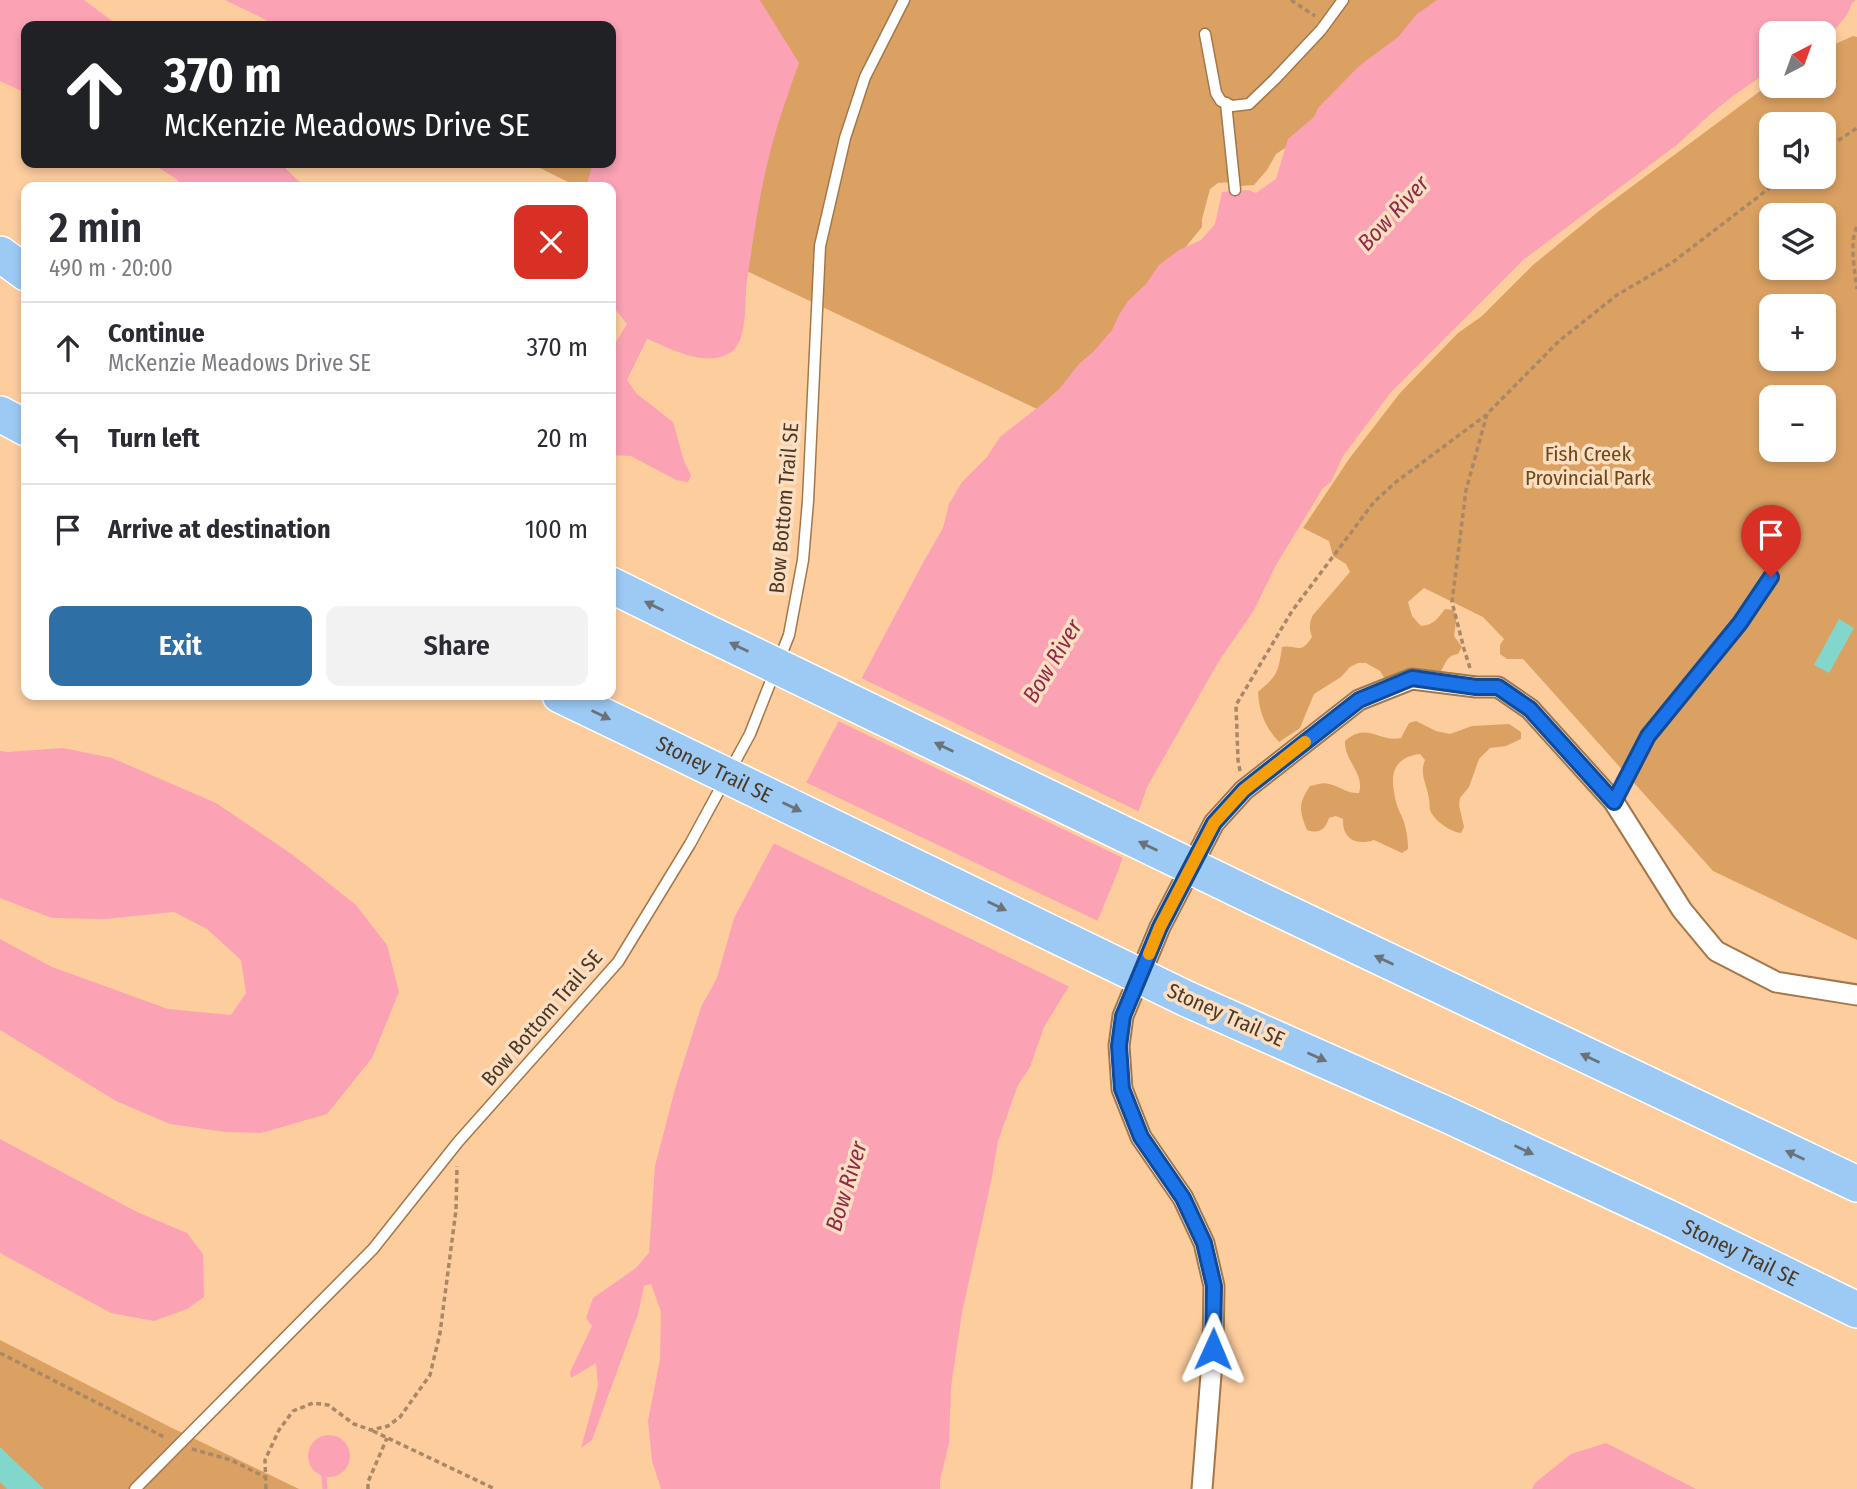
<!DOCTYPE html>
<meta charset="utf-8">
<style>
body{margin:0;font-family:"Fira Sans Condensed",sans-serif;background:#f2f2f3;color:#2b2b33;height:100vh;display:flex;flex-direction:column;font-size:26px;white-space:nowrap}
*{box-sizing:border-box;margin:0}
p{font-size:23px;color:#7c7c81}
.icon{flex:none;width:38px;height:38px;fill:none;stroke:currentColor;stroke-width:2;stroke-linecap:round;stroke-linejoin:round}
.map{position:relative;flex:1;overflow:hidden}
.panel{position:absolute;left:21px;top:182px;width:595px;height:518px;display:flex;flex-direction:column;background:#fff;border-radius:14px;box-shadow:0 4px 10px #0003}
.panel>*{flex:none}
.hud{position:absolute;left:21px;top:21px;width:595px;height:147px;border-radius:14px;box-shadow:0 4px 10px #0003;background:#202124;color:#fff;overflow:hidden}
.needle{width:46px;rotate:41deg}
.fabs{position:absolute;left:1759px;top:21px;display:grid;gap:14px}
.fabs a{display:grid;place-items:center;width:77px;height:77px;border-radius:14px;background:#fff;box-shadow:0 4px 10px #0003;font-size:35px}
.pin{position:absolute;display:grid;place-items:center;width:60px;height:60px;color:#fff;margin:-72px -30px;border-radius:50% 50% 50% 0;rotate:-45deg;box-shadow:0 0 7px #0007}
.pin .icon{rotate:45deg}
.me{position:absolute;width:77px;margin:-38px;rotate:1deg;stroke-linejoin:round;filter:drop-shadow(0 0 5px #0008)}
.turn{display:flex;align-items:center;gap:24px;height:147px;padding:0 28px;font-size:32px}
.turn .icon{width:91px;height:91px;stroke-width:2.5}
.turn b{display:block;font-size:49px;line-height:60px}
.round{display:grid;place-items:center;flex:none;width:74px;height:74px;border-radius:14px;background:#f2f2f3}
.summary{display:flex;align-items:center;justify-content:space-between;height:119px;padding:0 28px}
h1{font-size:42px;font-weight:600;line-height:52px}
.button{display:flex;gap:14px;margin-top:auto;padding:14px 28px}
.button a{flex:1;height:80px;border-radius:14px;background:#2e70a6;color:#fff;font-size:28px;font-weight:600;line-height:80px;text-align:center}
.button a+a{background:#f2f2f3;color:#2b2b33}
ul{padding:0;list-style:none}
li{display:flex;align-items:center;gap:21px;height:91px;padding:0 28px;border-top:2px solid #e1e1e2}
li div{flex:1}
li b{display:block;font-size:26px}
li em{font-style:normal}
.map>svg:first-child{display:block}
.green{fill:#dba163;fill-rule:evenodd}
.water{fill:#fba2b5}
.pier{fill:#fdcd9e}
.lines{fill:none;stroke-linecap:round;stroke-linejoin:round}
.stream{stroke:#fba2b5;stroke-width:5}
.building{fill:#83d6cc}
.lane-casing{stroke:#a3774a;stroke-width:13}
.street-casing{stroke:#a3774a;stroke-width:23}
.highway-casing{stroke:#fff;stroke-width:38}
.path{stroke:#aa8766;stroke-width:3.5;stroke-dasharray:5 3.5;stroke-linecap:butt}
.lane{stroke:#fff;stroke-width:10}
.street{stroke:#fff;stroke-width:19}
.highway{stroke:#9ccaf4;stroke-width:35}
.highway-bridge-casing{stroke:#fff;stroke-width:38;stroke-linecap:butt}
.highway-bridge{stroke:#9ccaf4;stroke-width:35}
.oneway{fill:#6b7278}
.route-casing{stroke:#114b97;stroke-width:18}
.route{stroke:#1a73e8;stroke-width:12}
.slow{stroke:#f59e0b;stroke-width:12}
.labels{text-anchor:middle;stroke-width:7;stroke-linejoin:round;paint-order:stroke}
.park-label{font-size:21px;fill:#704718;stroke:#fcdfc2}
.street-label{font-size:21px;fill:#4b3825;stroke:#fcdfc2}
.water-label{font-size:23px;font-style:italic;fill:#8f2a49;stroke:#fcdfc2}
</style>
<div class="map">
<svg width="1857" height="1489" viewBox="0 0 1857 1489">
<rect width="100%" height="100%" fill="#fdcd9e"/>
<g class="green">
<polygon points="231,0 1474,0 1300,138 1276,154 1267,170 1254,185 1240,186 1231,182 1218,183 1210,189 1202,219 1202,227 1096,357 1037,409 730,263 611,187 578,187 530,163 611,163 611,26 277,26"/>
<path d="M 1853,36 L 1857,37 L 1857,940 L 1713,871 L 1523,659 L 1507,659 L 1500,654 L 1500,645 L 1504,639 L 1483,617 L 1424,588 L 1408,602 L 1412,616 L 1421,626 C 1434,625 1438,618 1445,609 L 1453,610 L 1457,615 L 1454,636 L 1462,647 L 1458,654 C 1445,656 1446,665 1439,674 L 1407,674 L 1385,679 L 1380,671 L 1366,663 L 1358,663 L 1350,667 L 1341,677 L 1314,694 L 1300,728 L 1279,742 C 1265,727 1259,712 1258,692 C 1278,675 1278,673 1282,647 C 1297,644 1300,656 1312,637 C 1309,628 1309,623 1313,615 L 1350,572 L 1346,564 L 1333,556 L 1329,541 L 1303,528 L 1349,459 L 1400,393 L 1458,333 L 1482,316 L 1533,265 L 1599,211 L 1771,83 L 1771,86 L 1824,86 L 1824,49 ZM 1771,124 L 1824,124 L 1824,177 L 1771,177 ZM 1771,215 L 1824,215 L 1824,268 L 1771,268 ZM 1771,306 L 1824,306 L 1824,359 L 1771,359 ZM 1771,397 L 1824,397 L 1824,450 L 1771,450 Z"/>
<path d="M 1416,721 L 1436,731 L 1450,734 L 1472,726 L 1509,724 L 1521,732 L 1521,739 L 1506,746 L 1490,748 L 1479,759 L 1469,787 L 1460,798 L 1459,805 L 1464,827 L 1461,833 C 1451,832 1434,821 1430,810 C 1429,806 1430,803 1429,799 C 1427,784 1419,775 1425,760 L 1420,754 C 1389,758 1390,780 1397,805 C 1399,812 1404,819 1405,826 C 1407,833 1408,841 1408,849 L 1402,853 L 1374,840 C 1356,846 1342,839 1343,819 L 1336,816 L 1329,818 C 1325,830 1319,834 1307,830 C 1299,810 1298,804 1310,786 C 1317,785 1323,782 1329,784 C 1340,786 1347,794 1359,793 C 1365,773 1344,761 1345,741 C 1367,721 1380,743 1401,738 L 1409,723 Z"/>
<polygon points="0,1340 170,1427 299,1489 0,1489"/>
</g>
<g class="water">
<polygon points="0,0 84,0 119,26 26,26 26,93 0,81"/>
<path d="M 225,0 L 759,0 L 761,2 L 799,63 C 787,96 775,130 767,165 C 758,202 753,242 747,280 C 744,301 749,344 728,354 C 701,367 671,348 647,339 L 627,380 L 637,394 L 673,422 L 684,461 L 691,475 L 688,482 L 676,480 L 631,456 L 611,455 L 611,350 L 627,324 L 611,304 L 611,187 L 586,187 L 592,166 L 591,163 L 611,163 L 611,26 L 279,26 Z"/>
<path d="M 1437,0 L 1856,0 L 1852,3 L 1847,15 L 1824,42 L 1824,33 L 1771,33 L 1771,71 C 1737,90 1706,117 1678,144 L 1523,260 L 1391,392 L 1343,456 L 1331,482 L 1323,488 L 1276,565 L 1254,610 L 1219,661 L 1147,787 L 1118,871 L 1074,978 L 1044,1027 L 1030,1067 L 1018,1085 L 998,1141 L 991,1182 L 962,1312 L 951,1387 L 949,1443 L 940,1480 L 940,1489 L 661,1489 L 652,1461 L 648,1421 L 660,1359 L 661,1312 L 651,1284 L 644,1286 L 638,1314 L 592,1440 L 581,1448 L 598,1386 L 596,1363 L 571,1378 L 570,1372 L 592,1326 L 586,1318 L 593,1298 L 636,1268 L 649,1253 L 655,1166 L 675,1089 L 701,1007 L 717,978 L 734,918 L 924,561 L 943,528 L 949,504 L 962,482 L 987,457 L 1000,437 L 1056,393 L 1079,364 L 1094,351 L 1112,330 L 1119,315 L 1128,301 L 1146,284 L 1159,265 L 1179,250 L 1201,240 L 1215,224 L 1222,192 L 1248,190 L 1256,193 L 1276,179 L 1288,139 L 1314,117 L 1318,108 L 1359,66 L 1398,37 L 1417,14 Z"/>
<polygon points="152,163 280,163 305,187 184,187 176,179"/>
<polygon points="63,748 112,758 216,803 293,855 356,905 387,945 399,992 372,1058 327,1114 261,1133 226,1132 170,1124 116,1101 0,1030 0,939 52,967 168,1009 231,1015 246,993 241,960 207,929 174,912 105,919 52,918 0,898 0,751 8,752"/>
<polygon points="0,1139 137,1212 187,1233 203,1254 204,1297 187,1309 154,1321 111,1313 0,1253"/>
<circle cx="329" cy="1456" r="21"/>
<polygon points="1606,1443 1696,1489 1532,1489 1535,1483 1571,1454"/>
</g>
<g class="pier">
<polygon points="859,677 1142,813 1125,859 836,720"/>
<polygon points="803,781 1100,922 1077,979 1072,988 771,842"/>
</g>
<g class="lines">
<polyline class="stream" points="324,1477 325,1489"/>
</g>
<g class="building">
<polygon points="1839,619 1854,628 1829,673 1814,665"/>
<polygon points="0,1447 44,1489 7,1489 0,1482"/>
</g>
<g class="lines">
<defs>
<g id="lane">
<polyline points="1205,34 1216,93 1221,101 1232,106 1249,104 1275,79 1321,30 1343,0"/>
<polyline points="1226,103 1235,190"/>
<polyline points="1614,802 1648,736 1740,623 1771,577"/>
<polyline points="135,1489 373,1249 458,1142 618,962 690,844 750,734 789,635 803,560 808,501 820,246 845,138 865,77 904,0"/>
</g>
<polyline id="street" points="1202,1489 1213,1349 1214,1286 1204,1243 1183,1198 1141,1137 1122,1089 1119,1046 1123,1016 1160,927 1214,823 1244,790 1359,700 1412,679 1476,687 1498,687 1530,709 1614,802 1682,910 1716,951 1776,982 1857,995"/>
<g id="highway">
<polyline points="0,254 26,273"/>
<polyline points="0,414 26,428"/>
<polyline points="611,585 698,628"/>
<polyline points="560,695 643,735"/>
<polyline points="1254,897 1857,1184"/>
<path id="s1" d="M 1187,999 L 1450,1116 L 1671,1219 L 1857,1310"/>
</g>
</defs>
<use href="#lane" class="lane-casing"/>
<use href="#street" class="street-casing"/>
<use href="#highway" class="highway-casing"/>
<g class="path">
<polyline points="1291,0 1315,16"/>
<polyline points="1824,150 1857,128"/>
<path d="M 1857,227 C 1849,241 1855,273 1857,289"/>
<polyline points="1470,668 1464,649 1452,602 1466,490 1487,414 1559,341 1617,295 1673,262 1784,177"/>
<polyline points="1240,771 1238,760 1236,705 1292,611 1374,502 1396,482 1486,415"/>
<polyline points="0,1353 166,1438"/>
<polyline points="373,1431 495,1489"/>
<polyline points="192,1449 231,1460 265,1477"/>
<polyline points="266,1489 265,1460 279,1430 293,1411 313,1403 328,1405 354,1424 371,1430 388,1426 400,1417 430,1375 440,1333 456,1210 457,1166"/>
<polyline points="368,1489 368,1482 387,1438"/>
</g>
<use href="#lane" class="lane"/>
<use href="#street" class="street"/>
<use href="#highway" class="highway"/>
<defs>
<g id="highway-bridge">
<polyline points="698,628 1254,897"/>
<path id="s2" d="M 643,735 L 1187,999"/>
</g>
</defs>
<use href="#highway-bridge" class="highway-bridge-casing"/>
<use href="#highway-bridge" class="highway-bridge"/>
</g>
<defs><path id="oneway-solid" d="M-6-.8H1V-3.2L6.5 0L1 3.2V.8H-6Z" transform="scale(1.75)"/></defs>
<g class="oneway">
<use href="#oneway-solid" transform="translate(654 606) rotate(-154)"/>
<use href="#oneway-solid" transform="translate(739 647) rotate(-154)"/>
<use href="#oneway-solid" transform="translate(601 715) rotate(26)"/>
<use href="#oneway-solid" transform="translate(944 747) rotate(-154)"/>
<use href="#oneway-solid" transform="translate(792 807) rotate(26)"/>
<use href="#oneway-solid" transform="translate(1148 846) rotate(-154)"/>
<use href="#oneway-solid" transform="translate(997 906) rotate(26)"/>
<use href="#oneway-solid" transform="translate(1384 960) rotate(-155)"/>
<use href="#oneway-solid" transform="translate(1317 1057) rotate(24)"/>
<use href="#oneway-solid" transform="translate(1590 1058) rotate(-155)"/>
<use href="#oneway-solid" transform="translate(1524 1150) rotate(25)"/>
<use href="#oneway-solid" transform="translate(1795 1155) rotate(-155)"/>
</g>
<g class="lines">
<defs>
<polyline id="route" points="1213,1349 1214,1286 1204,1243 1183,1198 1141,1137 1122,1089 1119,1046 1123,1016 1160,927 1214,823 1244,790 1359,700 1412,678 1476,687 1498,687 1530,709 1614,802 1648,736 1740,623 1771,577"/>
</defs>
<use href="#route" class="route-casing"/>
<use href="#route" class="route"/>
<polyline class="slow" points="1149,954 1160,927 1214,823 1244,790 1305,742"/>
</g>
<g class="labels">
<g class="park-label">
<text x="1588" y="461">Fish Creek<tspan x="1588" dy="24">Provincial Park</tspan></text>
</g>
<g class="street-label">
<text transform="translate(784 508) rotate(-85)" y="7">Bow Bottom Trail SE</text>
<text dy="7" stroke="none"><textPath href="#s2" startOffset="79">Stoney Trail SE</textPath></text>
<text transform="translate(1226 1015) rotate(24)" y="7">Stoney Trail SE</text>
<text transform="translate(542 1018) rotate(-49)" y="7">Bow Bottom Trail SE</text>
<text dy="7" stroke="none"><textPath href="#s1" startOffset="609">Stoney Trail SE</textPath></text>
</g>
<g class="water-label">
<text transform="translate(1393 213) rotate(-47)" y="8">Bow River</text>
<text transform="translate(1052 661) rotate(-59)" y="8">Bow River</text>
<text transform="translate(846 1186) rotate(-73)" y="8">Bow River</text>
</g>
</g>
</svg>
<div class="fabs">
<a><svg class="needle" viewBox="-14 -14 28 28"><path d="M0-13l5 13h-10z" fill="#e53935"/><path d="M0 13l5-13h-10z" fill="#7c7c81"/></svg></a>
<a><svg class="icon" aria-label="sound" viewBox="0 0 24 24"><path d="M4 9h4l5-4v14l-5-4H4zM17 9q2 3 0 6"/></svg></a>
<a><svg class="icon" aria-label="layers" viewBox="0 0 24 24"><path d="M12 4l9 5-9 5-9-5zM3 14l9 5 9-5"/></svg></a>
<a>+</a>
<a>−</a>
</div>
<div class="pin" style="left:1771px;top:577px;background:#d93025"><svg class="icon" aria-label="arrive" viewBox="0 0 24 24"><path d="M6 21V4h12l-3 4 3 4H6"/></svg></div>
<svg class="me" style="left:1213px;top:1349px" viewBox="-20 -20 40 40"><path d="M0-17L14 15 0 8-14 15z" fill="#1a73e8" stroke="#fff" stroke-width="4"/></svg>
<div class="hud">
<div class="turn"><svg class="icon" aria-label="ahead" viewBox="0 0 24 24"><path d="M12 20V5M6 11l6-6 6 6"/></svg><div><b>370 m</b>McKenzie Meadows Drive SE</div></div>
</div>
<section class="panel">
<div class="summary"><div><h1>2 min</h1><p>490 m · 20:00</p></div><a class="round" style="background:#d93025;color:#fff"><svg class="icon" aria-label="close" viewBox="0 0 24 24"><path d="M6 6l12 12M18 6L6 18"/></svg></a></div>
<ul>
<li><svg class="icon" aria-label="ahead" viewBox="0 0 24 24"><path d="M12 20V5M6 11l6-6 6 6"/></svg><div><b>Continue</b><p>McKenzie Meadows Drive SE</p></div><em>370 m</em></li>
<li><svg class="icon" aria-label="left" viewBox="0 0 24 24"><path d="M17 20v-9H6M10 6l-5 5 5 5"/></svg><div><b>Turn left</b></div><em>20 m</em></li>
<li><svg class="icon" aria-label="arrive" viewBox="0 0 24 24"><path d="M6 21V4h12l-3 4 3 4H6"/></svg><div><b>Arrive at destination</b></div><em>100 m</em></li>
</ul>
<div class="button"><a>Exit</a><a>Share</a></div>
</section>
</div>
